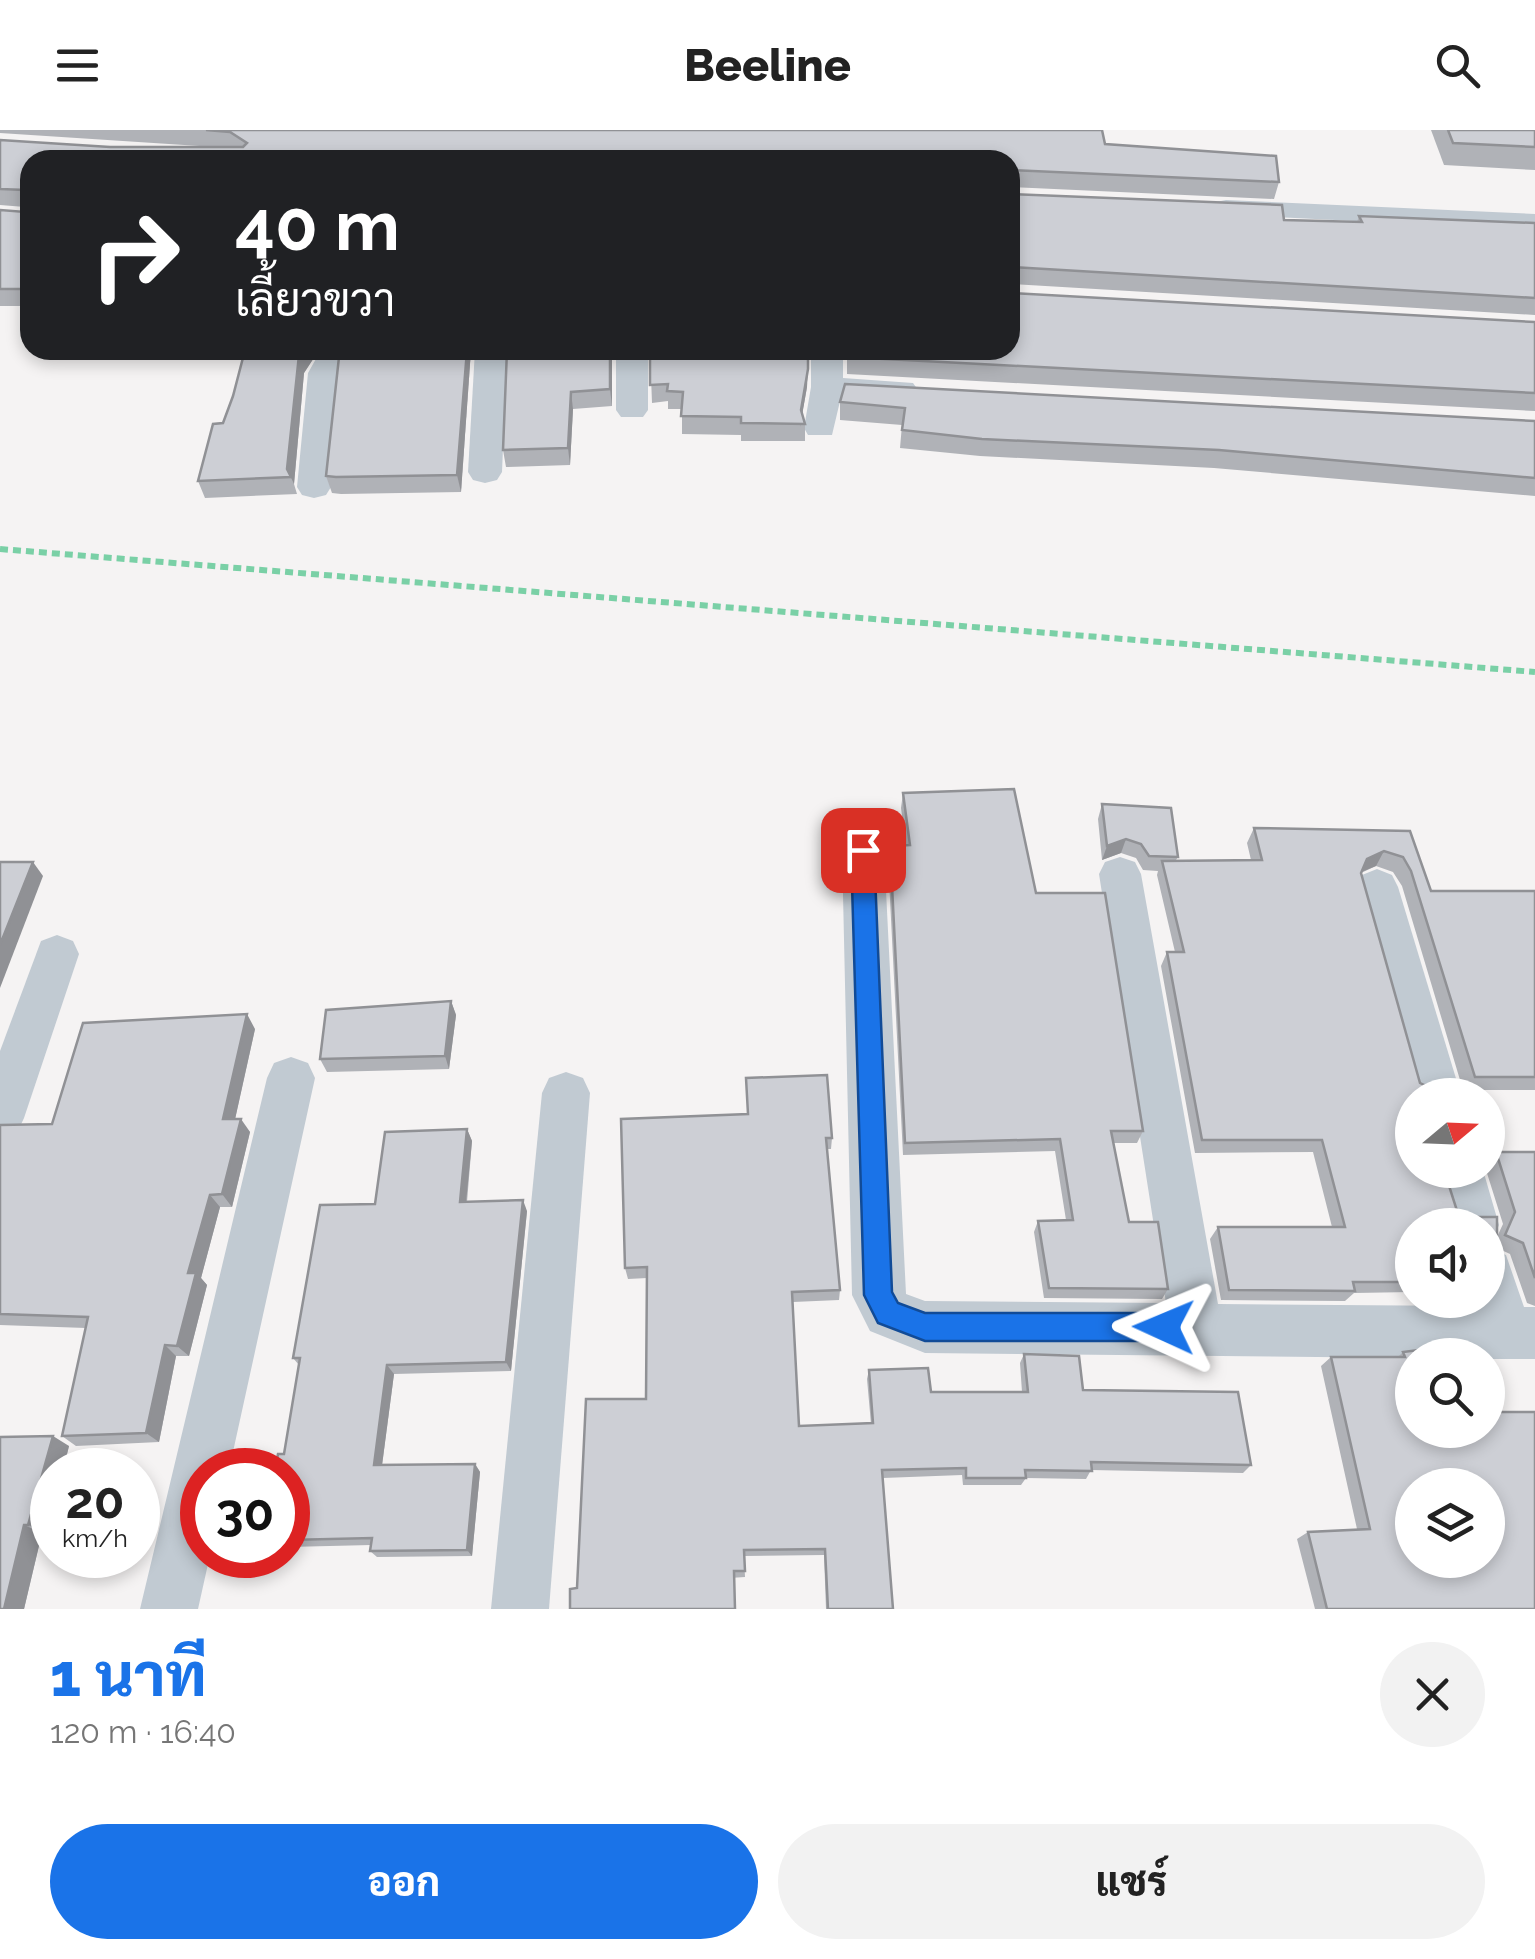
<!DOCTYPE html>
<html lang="th">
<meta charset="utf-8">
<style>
body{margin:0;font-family:Raleway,Sarabun,sans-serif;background:#f2f2f2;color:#222;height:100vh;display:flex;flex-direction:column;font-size:38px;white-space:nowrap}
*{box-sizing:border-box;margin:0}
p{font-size:32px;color:#767676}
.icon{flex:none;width:55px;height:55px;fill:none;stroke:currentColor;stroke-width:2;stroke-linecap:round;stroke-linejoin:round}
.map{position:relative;height:1479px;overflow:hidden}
.side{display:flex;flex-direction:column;background:#fff;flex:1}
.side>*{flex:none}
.banner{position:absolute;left:20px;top:20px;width:1000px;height:210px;border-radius:30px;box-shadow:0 5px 15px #0003;background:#202124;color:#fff;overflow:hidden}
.needle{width:65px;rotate:71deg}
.fabs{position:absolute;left:1395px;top:948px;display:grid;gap:20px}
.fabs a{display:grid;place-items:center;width:110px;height:110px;border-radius:50%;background:#fff;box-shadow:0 5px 15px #0003;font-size:50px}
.speed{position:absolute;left:30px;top:1318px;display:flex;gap:20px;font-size:50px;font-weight:700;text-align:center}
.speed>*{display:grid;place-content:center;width:130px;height:130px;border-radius:50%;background:#fff;box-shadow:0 5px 15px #0003;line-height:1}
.speed small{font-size:25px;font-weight:400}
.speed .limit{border:15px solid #d22;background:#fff;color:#111}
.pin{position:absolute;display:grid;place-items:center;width:85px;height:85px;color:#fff;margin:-42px;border-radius:20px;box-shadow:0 5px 15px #0006}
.me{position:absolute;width:110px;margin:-55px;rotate:271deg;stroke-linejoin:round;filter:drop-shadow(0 0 8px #0008)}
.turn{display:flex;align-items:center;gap:35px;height:210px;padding:0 50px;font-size:45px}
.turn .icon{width:130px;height:130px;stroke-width:2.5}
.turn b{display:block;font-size:70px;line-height:85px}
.round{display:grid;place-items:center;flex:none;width:105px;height:105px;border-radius:52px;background:#f2f2f2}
.overview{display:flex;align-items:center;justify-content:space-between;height:170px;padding:0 50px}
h1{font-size:60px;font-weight:800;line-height:75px;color:#1a73e8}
.action{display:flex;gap:20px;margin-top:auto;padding:20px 50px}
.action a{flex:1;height:115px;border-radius:60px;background:#1a73e8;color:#fff;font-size:40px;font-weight:800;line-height:115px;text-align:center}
.action a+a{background:#f2f2f2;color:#222}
header{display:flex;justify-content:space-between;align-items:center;height:130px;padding:0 50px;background:#fff;font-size:45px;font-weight:800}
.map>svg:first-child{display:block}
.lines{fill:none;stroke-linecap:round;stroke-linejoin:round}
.path{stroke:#7ad0a6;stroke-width:6;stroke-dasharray:8 5;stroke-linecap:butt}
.street{fill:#c1cad2;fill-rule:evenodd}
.wall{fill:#b0b2b7}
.shaded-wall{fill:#909195}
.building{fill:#cdcfd5;stroke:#909195;stroke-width:2.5;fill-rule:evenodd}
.route{fill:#1a73e8;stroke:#114b97;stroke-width:2.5}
</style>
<header><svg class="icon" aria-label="menu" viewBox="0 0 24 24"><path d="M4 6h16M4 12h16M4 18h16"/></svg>Beeline<svg class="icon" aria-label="search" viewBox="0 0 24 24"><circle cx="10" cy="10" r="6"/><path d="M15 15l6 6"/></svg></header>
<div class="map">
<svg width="1535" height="1479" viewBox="0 0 1535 1479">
<rect width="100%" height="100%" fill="#f5f3f3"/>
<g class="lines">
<polyline class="path" points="0,419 1535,542"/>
<g class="street">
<polygon points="1226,70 1535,84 1535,100 1216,84 1212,78 1216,72"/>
<polygon points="321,220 359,220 347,230 340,243 331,357 326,365 314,368 302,365 297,357 308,243"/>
<polygon points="475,220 507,220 502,342 497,350 485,353 473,350 468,342"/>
<polygon points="616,220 648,220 648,280 643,287 621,287 616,280"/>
<polygon points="811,220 843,220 843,248 913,253 918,260 913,267 841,267 832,305 808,305 804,298 811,257"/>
<polygon points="863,703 878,708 884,720 906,1164 925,1171 1166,1173 1099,744 1105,732 1120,727 1135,732 1141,744 1218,1174 1471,1176 1470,1170 1488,1170 1488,1118 1506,1125 1524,1177 1535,1177 1535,1229 1488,1229 1488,1225 1412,1225 1412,1228 925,1223 870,1201 852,1165 842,720 848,708"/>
<polygon points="1377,739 1392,745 1398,757 1461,965 1413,965 1356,757 1362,745"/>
<polygon points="57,805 73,811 79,824 24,988 17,1003 0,1010 0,921 41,811"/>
<polygon points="291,927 308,933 315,948 229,1340 202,1340 202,1425 210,1425 198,1479 140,1479 267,948 274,933"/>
<polygon points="566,942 583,948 590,963 549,1479 491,1479 542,963 549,948"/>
<polygon points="1433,1040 1483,1040 1499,1095 1492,1112 1488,1114 1488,1095 1449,1095"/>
</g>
</g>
<g class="wall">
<polygon points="0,0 1102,0 1105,14 1279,52 1274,69 1011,57 1012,64 1284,90 1357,92 1359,86 1535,93 1535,185 1011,154 1012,163 1535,192 1535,281 847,244 847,220 1010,220 30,30 30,176 0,176 0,80 25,82 25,77 0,75 0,10 110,17 215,17 0,3"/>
<polygon points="1431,0 1535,0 1535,40 1444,35"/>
<polygon points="245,220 319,220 304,243 294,354 297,364 205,368 198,351 223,293 233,266"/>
<polygon points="471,220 461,362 341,364 332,363 326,346"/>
<polygon points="612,220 612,276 573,279 570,335 506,337 503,320"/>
<polygon points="650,220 807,257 802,285 805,294 805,311 741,311 741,305 682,304 682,279 668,279 668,271 652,273"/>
<polygon points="840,272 1535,291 1535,366 1214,338 980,326 900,318 902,295 840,290"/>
<polygon points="903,663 1036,763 1143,1001 1137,1013 1114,1013 1129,1092 1168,1159 1162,1169 1044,1168 1034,1102 1038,1091 1066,1090 1055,1021 903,1025 888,730 890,716 906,716 901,678"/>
<polygon points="1102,674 1171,678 1178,727 1176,730 1251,730 1247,713 1254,698 1410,701 1431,761 1535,762 1535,960 1463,960 1402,756 1393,742 1376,736 1361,743 1420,953 1426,956 1429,965 1412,965 1412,1040 1444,1040 1459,1087 1497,1087 1497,1107 1503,1094 1486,1040 1488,1040 1488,1022 1535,1022 1535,1176 1527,1173 1510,1124 1497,1118 1497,1151 1488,1159 1488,1095 1412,1095 1412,1162 1354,1163 1345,1171 1221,1170 1210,1109 1218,1097 1332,1097 1313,1022 1195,1023 1161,836 1167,822 1175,822 1157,745 1158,741 1143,740 1136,728 1121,723 1102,730 1098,689"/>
<polygon points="451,871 456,885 449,939 327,942 320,929"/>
<polygon points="255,899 235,989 250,1002 232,1077 220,1077 201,1148 207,1155 189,1226 176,1226 159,1312 76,1316 62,1306 86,1198 0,1195 0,995 52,994"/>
<polygon points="621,989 832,1008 831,1019 827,1019 840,1160 839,1170 793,1172 799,1296 871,1294 867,1249 869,1240 931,1262 1022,1262 1020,1233 1024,1224 1083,1260 1251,1335 1243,1343 1091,1340 1086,1349 1026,1348 1021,1355 963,1355 962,1345 883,1348 893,1479 826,1479 824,1425 744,1426 745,1447 577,1458 646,1269 647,1148 628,1149 625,1138"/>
<polygon points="467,999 472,1011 467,1072 527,1081 511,1241 394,1244 382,1335 475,1334 480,1342 472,1426 377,1427 370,1421 371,1415 288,1417 288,1340 284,1324 299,1235 293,1228 375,1074"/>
<polygon points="1403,1222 1497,1282 1535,1479 1315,1479 1297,1409 1308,1402 1357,1399 1321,1236 1331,1227 1398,1227"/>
<polygon points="0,1307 69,1316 63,1340 52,1340 46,1403 42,1403 24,1479 0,1479"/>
</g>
<g class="shaded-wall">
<polygon points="302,220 319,220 304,243 294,354 287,339 299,225"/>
<polygon points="467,220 471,220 461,362 457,345"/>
<polygon points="610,220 612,220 612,276 610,259"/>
<polygon points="808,239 807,257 800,297 801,280"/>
<polygon points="571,262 573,279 570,335 568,318"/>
<polygon points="1126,709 1121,723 1102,730 1107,716"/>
<polygon points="1384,721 1376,736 1359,743 1367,729"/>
<polygon points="33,732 43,746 0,858 0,815"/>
<polygon points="451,871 456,885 449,939 445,926"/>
<polygon points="247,884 255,899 232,1003 223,989"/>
<polygon points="241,989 250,1002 232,1077 222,1064"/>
<polygon points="467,999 472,1011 465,1083 460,1072"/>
<polygon points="210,1065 220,1077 201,1148 207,1155 189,1226 177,1216 188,1143"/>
<polygon points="523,1070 527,1081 511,1241 506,1232"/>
<polygon points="165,1215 176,1226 159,1312 146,1303"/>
<polygon points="387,1235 394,1244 381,1343 374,1335"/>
<polygon points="53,1306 69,1316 63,1340 52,1340 52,1378 46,1403 28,1395"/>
<polygon points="475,1334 480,1342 472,1426 467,1420"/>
<polygon points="24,1395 42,1403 24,1479 4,1479"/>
</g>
<g class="building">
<polygon points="206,0 1102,0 1105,14 1276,26 1279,52 1013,40 1010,43 1010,30 30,30 30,159 0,159 0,80 25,82 25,60 0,59 0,10 110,17 243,17 247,13 230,2"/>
<polygon points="1448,0 1535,0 1535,17 1453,13"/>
<polygon points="1010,52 1012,64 1282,75 1284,90 1362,92 1359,86 1535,93 1535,168 1013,137 1010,140"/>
<polygon points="1010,148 1012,163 1535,192 1535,263 848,227 848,220 1010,220"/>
<polygon points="245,220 302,220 299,225 287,339 291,347 198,351 213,294 223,293 233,266"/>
<polygon points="344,220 467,220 457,345 336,347 326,346 339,227"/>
<polygon points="507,220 610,220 610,259 571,262 568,318 503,320"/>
<polygon points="650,220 808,220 808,239 801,280 805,294 741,293 741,287 681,286 683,262 667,261 668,254 650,255"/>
<polygon points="845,254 1535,291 1535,348 1219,320 982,309 902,300 905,278 840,272"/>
<polygon points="1014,659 1036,763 1105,763 1143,1001 1111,1001 1129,1092 1158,1092 1168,1159 1049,1158 1038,1091 1073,1090 1060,1009 905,1013 890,716 910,715 903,663"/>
<polygon points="1102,674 1171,678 1178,727 1149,726 1141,714 1126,709 1107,716"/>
<polygon points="1254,698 1410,701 1431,761 1535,761 1535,947 1475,947 1411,741 1403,727 1384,721 1367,729 1361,743 1420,953 1426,956 1429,965 1412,965 1412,1040 1444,1040 1459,1087 1497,1087 1497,1151 1488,1151 1488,1095 1412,1095 1412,1152 1353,1152 1355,1161 1229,1160 1218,1097 1345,1097 1322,1010 1202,1010 1167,822 1184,822 1162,731 1262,730"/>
<polygon points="0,732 33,732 0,815"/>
<polygon points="451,871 445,926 320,929 326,880"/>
<polygon points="247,884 223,989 241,989 222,1064 210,1065 188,1143 196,1143 177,1216 165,1215 146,1303 62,1306 88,1187 0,1184 0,995 52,994 83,893"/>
<polygon points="827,945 832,1008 826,1008 840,1160 792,1162 799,1296 873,1293 869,1240 928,1238 931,1262 1028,1262 1024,1224 1079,1226 1083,1260 1238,1262 1251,1335 1091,1332 1092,1341 1025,1340 1026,1348 966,1348 966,1338 882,1340 893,1479 828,1479 825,1419 744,1420 745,1441 734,1441 735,1479 570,1479 570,1459 577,1458 586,1269 646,1269 647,1137 625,1138 621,989 748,984 746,948"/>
<polygon points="467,999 460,1072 523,1070 506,1232 387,1235 374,1335 475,1334 467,1420 370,1421 372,1408 288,1410 288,1340 275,1340 278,1324 284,1324 300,1228 293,1228 320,1075 375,1074 385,1002"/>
<polygon points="1488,1022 1535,1022 1535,1148 1523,1113 1505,1105 1515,1082 1497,1025 1488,1025"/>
<path d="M 1427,1219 L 1478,1219 L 1480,1225 L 1412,1225 L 1412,1300 L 1488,1300 L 1488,1251 L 1497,1282 L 1535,1282 L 1535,1479 L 1327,1479 L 1308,1402 L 1370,1399 L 1331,1227 L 1405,1227 L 1403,1222 ZM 1412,1355 L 1488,1355 L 1488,1430 L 1412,1430 Z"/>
<polygon points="53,1306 28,1395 24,1395 4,1479 0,1479 0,1307"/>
</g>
<polygon class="route" points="863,711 874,720 892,1162 898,1173 925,1183 1164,1183 1173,1187 1178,1197 1173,1207 1164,1211 925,1211 878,1193 864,1165 851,720"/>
</svg>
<div class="fabs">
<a><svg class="needle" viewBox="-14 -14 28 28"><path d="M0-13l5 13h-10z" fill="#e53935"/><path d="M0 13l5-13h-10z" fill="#767676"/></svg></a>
<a><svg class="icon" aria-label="sound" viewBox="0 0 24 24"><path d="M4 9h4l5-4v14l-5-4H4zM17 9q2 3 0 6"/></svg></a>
<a><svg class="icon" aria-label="search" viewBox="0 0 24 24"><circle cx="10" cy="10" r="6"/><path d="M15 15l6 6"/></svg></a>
<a><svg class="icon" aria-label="layers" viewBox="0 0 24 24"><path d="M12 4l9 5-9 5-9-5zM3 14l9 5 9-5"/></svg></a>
</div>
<div class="speed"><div>20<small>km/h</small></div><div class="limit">30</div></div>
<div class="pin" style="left:863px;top:720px;background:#d93025"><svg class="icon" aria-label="arrive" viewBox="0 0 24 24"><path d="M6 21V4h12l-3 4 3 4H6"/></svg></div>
<svg class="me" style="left:1164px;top:1197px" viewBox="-20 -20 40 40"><path d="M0-17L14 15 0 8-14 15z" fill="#1a73e8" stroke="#fff" stroke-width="4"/></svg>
<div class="banner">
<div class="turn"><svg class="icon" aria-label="right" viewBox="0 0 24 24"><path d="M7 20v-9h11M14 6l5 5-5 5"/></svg><div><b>40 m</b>เลี้ยวขวา</div></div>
</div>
</div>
<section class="side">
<div class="overview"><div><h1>1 นาที</h1><p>120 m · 16:40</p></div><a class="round"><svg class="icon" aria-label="close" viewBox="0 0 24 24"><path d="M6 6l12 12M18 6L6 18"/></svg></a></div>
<div class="action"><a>ออก</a><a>แชร์</a></div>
</section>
